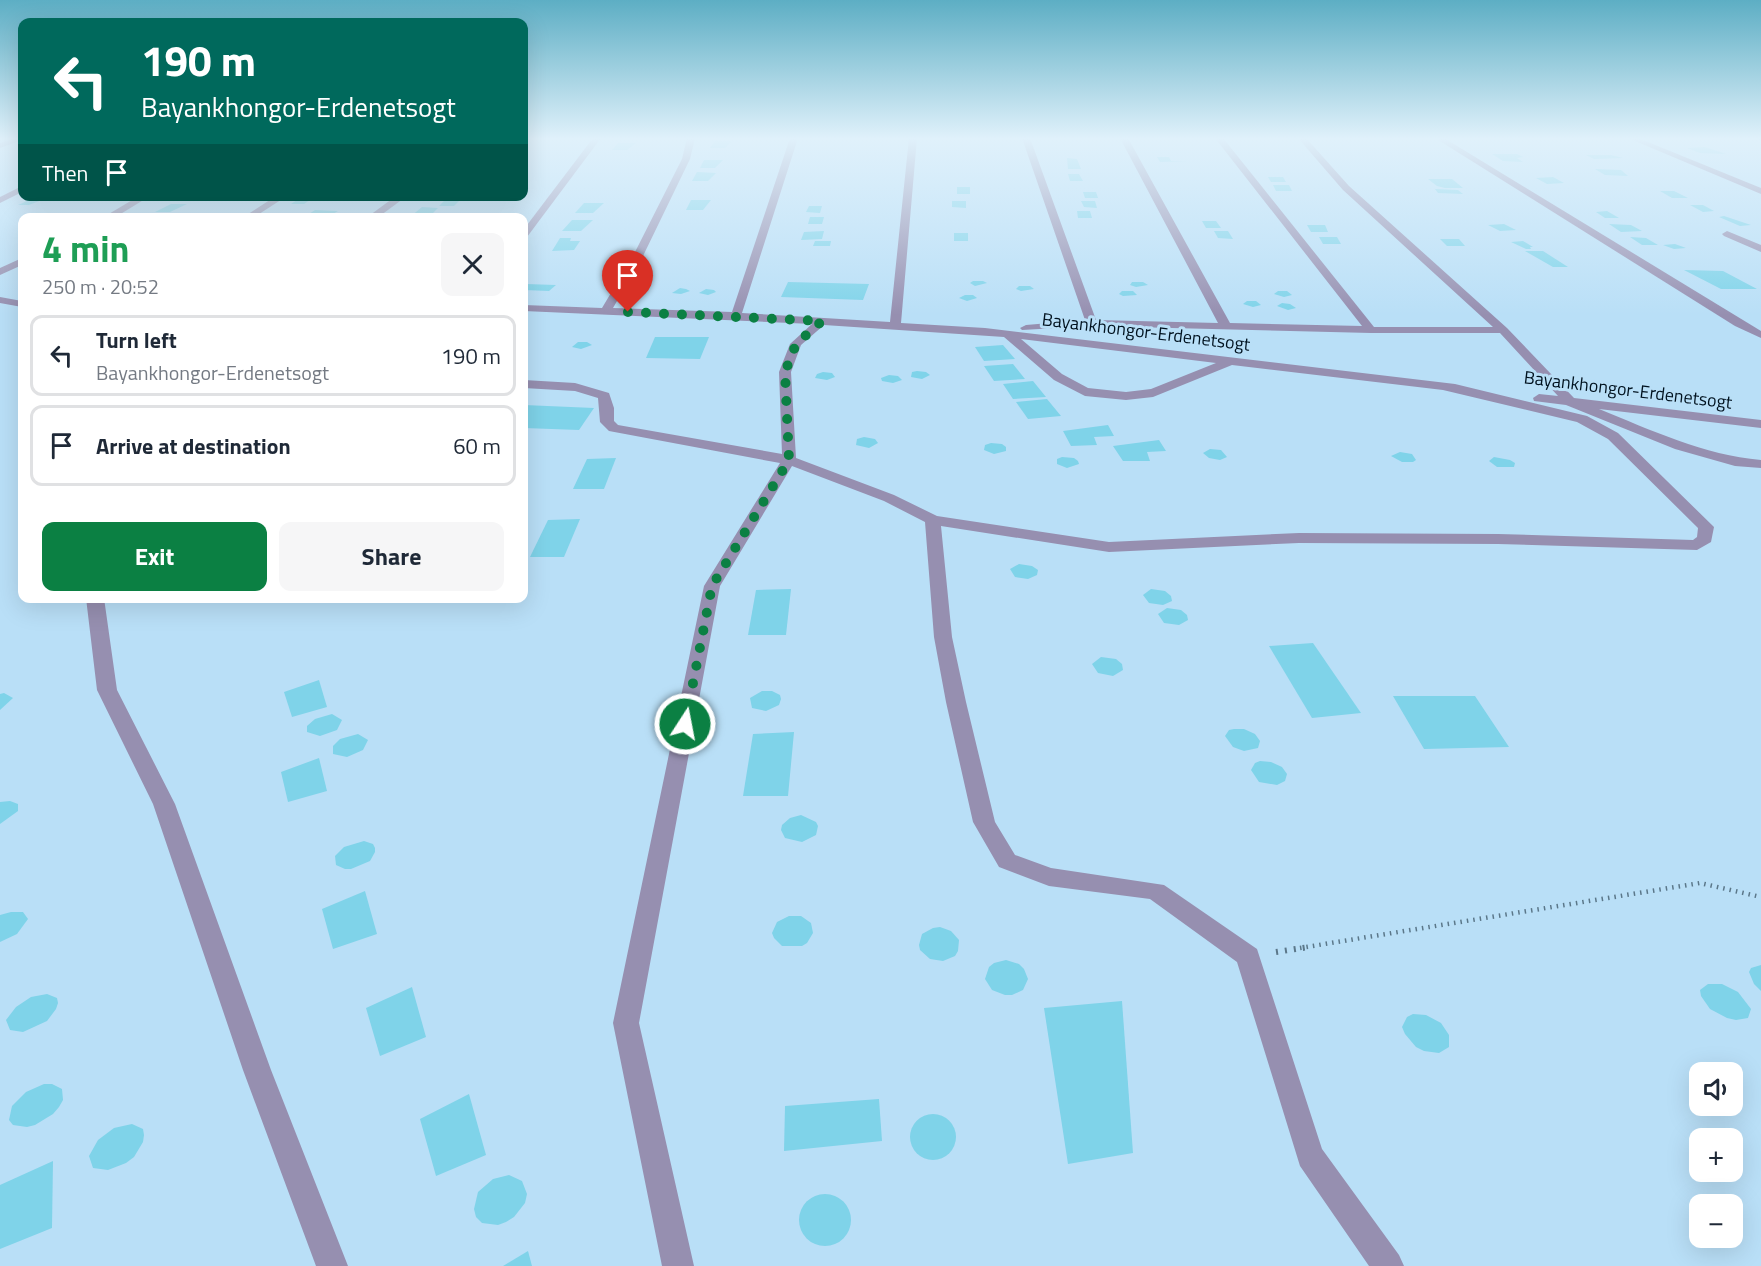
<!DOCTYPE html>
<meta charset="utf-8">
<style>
body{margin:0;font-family:"Titillium Web",sans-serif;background:#f6f6f7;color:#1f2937;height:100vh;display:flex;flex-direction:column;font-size:22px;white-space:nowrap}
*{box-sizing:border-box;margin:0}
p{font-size:20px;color:#747a83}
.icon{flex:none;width:33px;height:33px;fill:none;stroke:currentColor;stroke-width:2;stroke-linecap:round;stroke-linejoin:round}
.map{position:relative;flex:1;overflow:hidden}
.drawer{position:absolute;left:18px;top:213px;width:510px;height:390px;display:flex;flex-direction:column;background:#fff;border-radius:12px;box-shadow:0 6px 24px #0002}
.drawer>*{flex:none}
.guide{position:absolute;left:18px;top:18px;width:510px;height:183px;border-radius:12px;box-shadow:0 6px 24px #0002;background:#00695c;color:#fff;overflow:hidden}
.controls{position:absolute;left:1689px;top:1062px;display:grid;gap:12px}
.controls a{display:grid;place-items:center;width:54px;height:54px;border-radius:12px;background:#fff;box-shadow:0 6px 24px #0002;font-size:30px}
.pin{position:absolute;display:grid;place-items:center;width:51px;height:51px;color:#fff;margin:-62px -26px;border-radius:50% 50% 50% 0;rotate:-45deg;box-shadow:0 0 6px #0007}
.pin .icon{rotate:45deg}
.me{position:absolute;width:66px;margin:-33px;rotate:11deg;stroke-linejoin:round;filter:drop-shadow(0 0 4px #0008)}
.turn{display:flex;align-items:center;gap:21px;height:126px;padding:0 24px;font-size:27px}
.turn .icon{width:78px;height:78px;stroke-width:2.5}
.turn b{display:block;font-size:42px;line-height:51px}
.then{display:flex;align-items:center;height:57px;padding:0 24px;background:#0003;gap:12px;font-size:22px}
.round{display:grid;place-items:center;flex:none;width:63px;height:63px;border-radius:12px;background:#f6f6f7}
.overview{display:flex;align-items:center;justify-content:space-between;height:102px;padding:0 24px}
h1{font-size:36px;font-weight:700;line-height:45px;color:#1e9e55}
.primary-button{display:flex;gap:12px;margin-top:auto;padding:12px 24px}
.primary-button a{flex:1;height:69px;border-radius:12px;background:#0b8043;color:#fff;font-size:24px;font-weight:700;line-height:69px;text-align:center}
.primary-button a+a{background:#f6f6f7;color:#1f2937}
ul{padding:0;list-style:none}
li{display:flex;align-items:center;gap:18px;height:81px;margin:0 12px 9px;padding:0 12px;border:3px solid #e0e1e3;border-radius:12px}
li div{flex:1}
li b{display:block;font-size:22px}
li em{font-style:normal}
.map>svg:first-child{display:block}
.building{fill:#7fd3e9}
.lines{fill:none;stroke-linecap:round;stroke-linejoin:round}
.path-far1{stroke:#5b7789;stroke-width:4.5;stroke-dasharray:1.5 5;stroke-linecap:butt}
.path{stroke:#5b7789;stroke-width:6;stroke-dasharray:2 7;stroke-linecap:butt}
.minor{fill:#968fb0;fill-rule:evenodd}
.route{stroke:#0b8043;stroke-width:10;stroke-dasharray:0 18}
.labels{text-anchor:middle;stroke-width:6;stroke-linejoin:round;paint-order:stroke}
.far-street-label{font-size:18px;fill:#00121f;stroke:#b9dff7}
</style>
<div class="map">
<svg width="1761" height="1266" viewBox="0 0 1761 1266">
<rect width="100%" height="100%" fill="#b9dff7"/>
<g class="building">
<polygon points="715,141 732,141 725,148 710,148"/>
<polygon points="618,143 636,143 627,150 612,150"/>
<polygon points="1705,147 1726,154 1700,153 1687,148"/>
<polygon points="1492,154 1517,154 1523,157 1517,158 1523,162 1503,161"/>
<polygon points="1586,155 1611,155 1623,158 1594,159"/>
<polygon points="1157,157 1169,157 1171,161 1188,161 1160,162"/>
<polygon points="1067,158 1077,159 1081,169 1068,169"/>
<polygon points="704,160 723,160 715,168 700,168"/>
<polygon points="1595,169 1621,170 1628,176 1605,175"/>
<polygon points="697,172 716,173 708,181 692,181"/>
<polygon points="1068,174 1079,174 1083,181 1070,181"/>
<polygon points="1268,177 1283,177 1286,182 1271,182"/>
<polygon points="1553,177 1564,183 1547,184 1536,178"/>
<polygon points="1428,179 1452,179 1463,188 1445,188 1437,186"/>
<polygon points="1273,185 1289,185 1292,191 1276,191"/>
<rect x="957" y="187" width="13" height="7"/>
<polygon points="1435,189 1458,190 1463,194 1438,193"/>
<polygon points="1660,191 1674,191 1688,198 1672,198"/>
<polygon points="1083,192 1096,192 1098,198 1085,198"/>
<polygon points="303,196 316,196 304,204 291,204"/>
<polygon points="449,196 464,196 454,206 439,206"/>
<polygon points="36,197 47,198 29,205 18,205"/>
<polygon points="691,200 711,200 703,210 686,210"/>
<polygon points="952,201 966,201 966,208 952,207"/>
<polygon points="1081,201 1095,201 1097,208 1084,207"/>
<polygon points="584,203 604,203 593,213 575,213"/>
<polygon points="171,204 187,204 170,212 155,212"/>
<polygon points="1690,205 1703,205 1714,211 1703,212"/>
<polygon points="809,206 822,206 820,213 806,212"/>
<polygon points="422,207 438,208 428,218 410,217"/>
<polygon points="315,210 338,211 331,215 309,214"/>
<polygon points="1077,211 1090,211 1092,218 1078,218"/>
<polygon points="1607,211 1619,218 1605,218 1596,212"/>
<polygon points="1724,216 1751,225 1740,226 1719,217"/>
<polygon points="810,217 824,217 822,224 808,224"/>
<polygon points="572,220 593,220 581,231 562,231"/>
<polygon points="1202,221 1216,221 1221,228 1206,228"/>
<polygon points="1504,224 1516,230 1500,231 1488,225"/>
<polygon points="1609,224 1631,225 1642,231 1621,232"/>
<polygon points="1307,225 1325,225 1328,232 1311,232"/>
<polygon points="824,231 822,239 801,240 804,232"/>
<polygon points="1214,231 1228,231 1233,239 1218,238"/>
<rect x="954" y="233" width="14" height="8"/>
<polygon points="1319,237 1337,237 1341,244 1323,244"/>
<polygon points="1630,237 1646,238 1658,245 1642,245"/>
<polygon points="560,238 571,238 570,241 580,241 574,250 552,251"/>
<polygon points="1440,239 1459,239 1465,246 1447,246"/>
<polygon points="815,241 831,241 830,246 813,246"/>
<polygon points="1523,241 1533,247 1530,247 1531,249 1526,249 1511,242"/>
<polygon points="1675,244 1686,248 1674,249 1663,245"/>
<polygon points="1525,251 1543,251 1568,267 1553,267"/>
<polygon points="1684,270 1723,271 1757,289 1721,289"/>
<polygon points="973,281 983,281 987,283 975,286 970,283"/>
<polygon points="788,282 869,284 863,300 781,297"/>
<polygon points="1132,282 1143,282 1148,285 1136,287 1130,285"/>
<polygon points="526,284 556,285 549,291 524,290"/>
<polygon points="1019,286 1030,286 1034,289 1021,291 1016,289"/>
<polygon points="680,288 686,289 690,291 681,294 672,293"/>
<polygon points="706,289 714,290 716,292 708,295 699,293"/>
<polygon points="1122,291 1133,291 1137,295 1123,296 1119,294"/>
<polygon points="1278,291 1287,291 1292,295 1284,297 1274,294"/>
<polygon points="965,295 973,295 977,298 967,301 959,298"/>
<polygon points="1247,301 1256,301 1261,305 1253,307 1243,304"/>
<polygon points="1282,303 1290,304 1296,308 1288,310 1277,306"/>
<polygon points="655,337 709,337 700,359 646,358"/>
<polygon points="578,342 587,342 592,345 581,349 572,347"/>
<polygon points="1003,345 1015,359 984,361 975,347"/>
<polygon points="1013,364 1025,379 994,381 984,366"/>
<polygon points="917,371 926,372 930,375 922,379 911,377 912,372"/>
<polygon points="823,372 832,373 835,377 827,380 815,378 817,374"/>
<polygon points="889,375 898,376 902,380 893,383 882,381 881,378"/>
<polygon points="1033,381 1046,397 1013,399 1003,384"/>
<polygon points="1047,399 1061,416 1028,419 1016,402"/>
<polygon points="524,405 594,408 579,430 524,428"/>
<polygon points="1108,425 1114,436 1094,437 1097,445 1071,446 1063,431"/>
<polygon points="864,437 875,439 878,443 869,448 856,445 857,439"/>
<polygon points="1159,440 1166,451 1147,452 1150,461 1123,461 1113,446"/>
<polygon points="991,443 1002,444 1006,447 1006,451 994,454 984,450 985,445"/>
<polygon points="1210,449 1221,450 1227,457 1220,460 1209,458 1203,453"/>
<polygon points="1400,452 1412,454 1416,460 1413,462 1402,462 1391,456"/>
<polygon points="1062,457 1074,458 1078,461 1079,464 1067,468 1057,464 1057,459"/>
<polygon points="1494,457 1510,460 1515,463 1514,467 1497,467 1489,461"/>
<polygon points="616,458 604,489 573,489 587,459"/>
<polygon points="580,519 564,557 530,557 548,520"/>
<polygon points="1019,564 1032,566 1038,570 1037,575 1028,579 1015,577 1010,569"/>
<polygon points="791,589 786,635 748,635 756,590"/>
<polygon points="1151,589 1165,591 1171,596 1172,601 1163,605 1149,603 1143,595"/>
<polygon points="1167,608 1181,610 1187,615 1188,620 1179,625 1164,623 1158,614"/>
<polygon points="1313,643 1361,713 1312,718 1269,646"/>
<polygon points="1101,657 1116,659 1122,664 1123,670 1113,676 1098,673 1092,664"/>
<polygon points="319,680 327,707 292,717 284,692"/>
<polygon points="762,691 772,691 780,695 781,699 779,705 766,711 752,708 750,698"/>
<polygon points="4,693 13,698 0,710 0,694"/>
<polygon points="1393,696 1475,696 1509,747 1424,749"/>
<polygon points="332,714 342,720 337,730 320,736 307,732 307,726 315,719"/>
<polygon points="1234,729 1244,729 1255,734 1260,741 1258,748 1244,751 1233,747 1225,736 1229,730"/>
<polygon points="794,732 788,796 743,796 753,734"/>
<polygon points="358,734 368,740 363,750 347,757 333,754 333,746 340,739"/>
<polygon points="319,758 327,791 288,802 281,772"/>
<polygon points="1260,761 1271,762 1282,767 1287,774 1285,781 1277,785 1259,782 1251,770 1255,763"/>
<polygon points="10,801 18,804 18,811 0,824 0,802"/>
<polygon points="801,815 816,822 818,826 816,835 802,842 785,838 781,830 782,825 790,818"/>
<polygon points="364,841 373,844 375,848 375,852 370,861 351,869 345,869 336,865 335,856 344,847"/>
<polygon points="365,891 377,934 333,949 322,909"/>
<polygon points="11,912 23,912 28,919 17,934 0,942 0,915"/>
<polygon points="789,916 801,916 811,923 813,933 807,943 802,946 782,946 774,938 772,933 777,922"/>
<polygon points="940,927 951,931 959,940 958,951 955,956 943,961 930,959 920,950 919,945 922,934 933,928"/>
<polygon points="1006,960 1019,964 1024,969 1028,979 1023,990 1012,995 1005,995 992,990 985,979 989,967 994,963"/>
<polygon points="1761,965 1761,991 1754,984 1749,972 1751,968"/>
<polygon points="1708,984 1722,984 1738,992 1751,1009 1748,1018 1736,1020 1727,1018 1710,1009 1701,996 1700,990"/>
<polygon points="412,987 426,1037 380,1056 366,1008"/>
<polygon points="47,994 57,998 58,1003 56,1009 47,1021 23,1032 10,1030 6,1020 16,1007 31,997"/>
<polygon points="1122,1001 1133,1153 1068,1164 1044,1008"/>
<polygon points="1413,1014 1426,1015 1441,1023 1449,1035 1449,1047 1439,1053 1424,1051 1416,1047 1405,1034 1402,1027 1407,1017"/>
<polygon points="44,1084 52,1084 62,1089 63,1100 59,1107 53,1114 35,1125 27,1127 13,1125 9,1120 12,1106 26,1092"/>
<polygon points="469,1094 486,1155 436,1176 420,1119"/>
<polygon points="879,1099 882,1141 784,1151 785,1106"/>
<circle cx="933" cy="1137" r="23"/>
<polygon points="132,1124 143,1129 144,1135 143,1142 134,1157 126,1163 108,1170 93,1168 89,1156 98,1140 114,1128"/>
<polygon points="53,1161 52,1228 0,1249 0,1185"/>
<polygon points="509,1175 522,1181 527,1194 525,1203 514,1217 506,1222 498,1225 482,1223 476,1217 474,1209 478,1192 493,1179"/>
<circle cx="825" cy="1220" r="26"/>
<polygon points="528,1251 532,1266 503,1266"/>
</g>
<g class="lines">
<polyline class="path-far1" points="1300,948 1700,883 1761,897"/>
<polyline class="path" points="1276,952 1309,947"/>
<g class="minor">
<polygon points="15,138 22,138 22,140 0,148 0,143"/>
<polygon points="593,138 601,138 527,237 524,238 524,229"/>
<path d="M 687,138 L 695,138 L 690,159 L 643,256 L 613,308 L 732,312 L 790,138 L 798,138 L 742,313 L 890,322 L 909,138 L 917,138 L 901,323 L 985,328 L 1455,384 L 1587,416 L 1618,433 L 1714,527 L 1711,542 L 1697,550 L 1498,544 L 1299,543 L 1109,552 L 941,526 L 952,637 L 966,702 L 995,822 L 1015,855 L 1051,868 L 1164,885 L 1257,949 L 1322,1149 L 1399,1255 L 1404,1266 L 1369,1266 L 1300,1166 L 1237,962 L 1150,899 L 1049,886 L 999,867 L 973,822 L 946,702 L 934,637 L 925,522 L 884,501 L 792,466 L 720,586 L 639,1023 L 694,1266 L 662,1266 L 613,1023 L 704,586 L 780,463 L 609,431 L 600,422 L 598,398 L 575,391 L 524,388 L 524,380 L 575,383 L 609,393 L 614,408 L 614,421 L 618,425 L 782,454 L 779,372 L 790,344 L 812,324 L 524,311 L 524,305 L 602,308 L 633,256 L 682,159 ZM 824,325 L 1004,337 L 1054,380 L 1085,396 L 1126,400 L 1153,397 L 1232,365 L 1443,390 L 1577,422 L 1608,439 L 1698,528 L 1697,537 L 1693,540 L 1498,534 L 1299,533 L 1109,542 L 937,516 L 894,495 L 796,458 L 791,372 L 801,345 ZM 1021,339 L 1216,363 L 1151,389 L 1126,392 L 1088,388 L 1062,374 Z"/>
<path d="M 1022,138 L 1030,138 L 1096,320 L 1218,323 L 1120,138 L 1128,138 L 1230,323 L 1362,326 L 1215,138 L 1223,138 L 1374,327 L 1493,327 L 1343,190 L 1298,138 L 1306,138 L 1349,186 L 1507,328 L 1574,398 L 1761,420 L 1761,428 L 1599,409 C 1651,430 1704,455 1761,460 L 1761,468 L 1735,466 L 1675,449 L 1566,405 L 1534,401 L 1533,398 L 1539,394 L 1558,396 L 1500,333 L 1371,333 L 1092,326 L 1022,330 L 1020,328 L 1026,325 L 1085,320 Z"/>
<polygon points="1435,138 1444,138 1761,331 1761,338 1735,326"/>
<polygon points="1628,138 1638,138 1761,188 1761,194"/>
<polygon points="1755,138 1761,138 1761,141"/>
<polygon points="22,186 22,192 0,203 0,197"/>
<polygon points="139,196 150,196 114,218 102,218"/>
<polygon points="276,196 287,196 253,218 242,218"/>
<polygon points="396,196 407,196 377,218 366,218"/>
<polygon points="1727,231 1761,245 1761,252 1724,236 1722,234"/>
<polygon points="22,258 22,265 0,275 0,268"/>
<polygon points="0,297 22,301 22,307 0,303"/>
<polygon points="86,598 104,598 117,690 175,804 271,1070 348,1266 316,1266 243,1070 153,804 97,690"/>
</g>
</g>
<linearGradient id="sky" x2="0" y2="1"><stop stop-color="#5daec4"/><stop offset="0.44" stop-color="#e0f1fb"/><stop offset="1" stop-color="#e0f1fb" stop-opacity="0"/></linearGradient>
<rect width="1761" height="315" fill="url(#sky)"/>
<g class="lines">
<polyline class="route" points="628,312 822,321 796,344 785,372 789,460 712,586 685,724"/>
</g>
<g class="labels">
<g class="far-street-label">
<text transform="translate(1146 332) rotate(7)" y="6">Bayankhongor-Erdenetsogt</text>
<text transform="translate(1628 390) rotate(7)" y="6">Bayankhongor-Erdenetsogt</text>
</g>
</g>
</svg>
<div class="controls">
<a><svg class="icon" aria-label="sound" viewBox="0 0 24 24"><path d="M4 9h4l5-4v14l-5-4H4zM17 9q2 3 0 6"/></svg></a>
<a>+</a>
<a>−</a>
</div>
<div class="pin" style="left:628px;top:312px;background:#d93025"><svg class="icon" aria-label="arrive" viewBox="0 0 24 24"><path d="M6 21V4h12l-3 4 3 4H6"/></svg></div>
<svg class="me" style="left:685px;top:724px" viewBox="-20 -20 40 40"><circle r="17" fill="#0b8043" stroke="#fff" stroke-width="3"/><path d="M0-11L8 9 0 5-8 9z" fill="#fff"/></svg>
<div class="guide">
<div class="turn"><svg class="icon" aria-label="left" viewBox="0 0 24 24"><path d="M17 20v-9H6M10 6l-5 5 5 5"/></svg><div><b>190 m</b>Bayankhongor-Erdenetsogt</div></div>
<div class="then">Then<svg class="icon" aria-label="arrive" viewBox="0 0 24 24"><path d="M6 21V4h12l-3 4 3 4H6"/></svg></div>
</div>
<section class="drawer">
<div class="overview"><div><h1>4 min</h1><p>250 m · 20:52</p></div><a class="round"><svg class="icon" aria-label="close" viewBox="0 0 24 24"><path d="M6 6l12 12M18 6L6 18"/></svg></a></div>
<ul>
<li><svg class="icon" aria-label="left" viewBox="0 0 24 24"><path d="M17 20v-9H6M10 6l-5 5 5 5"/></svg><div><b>Turn left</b><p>Bayankhongor-Erdenetsogt</p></div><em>190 m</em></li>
<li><svg class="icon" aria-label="arrive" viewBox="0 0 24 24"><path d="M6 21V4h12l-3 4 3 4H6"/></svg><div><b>Arrive at destination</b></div><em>60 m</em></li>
</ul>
<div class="primary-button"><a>Exit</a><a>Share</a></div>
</section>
</div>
